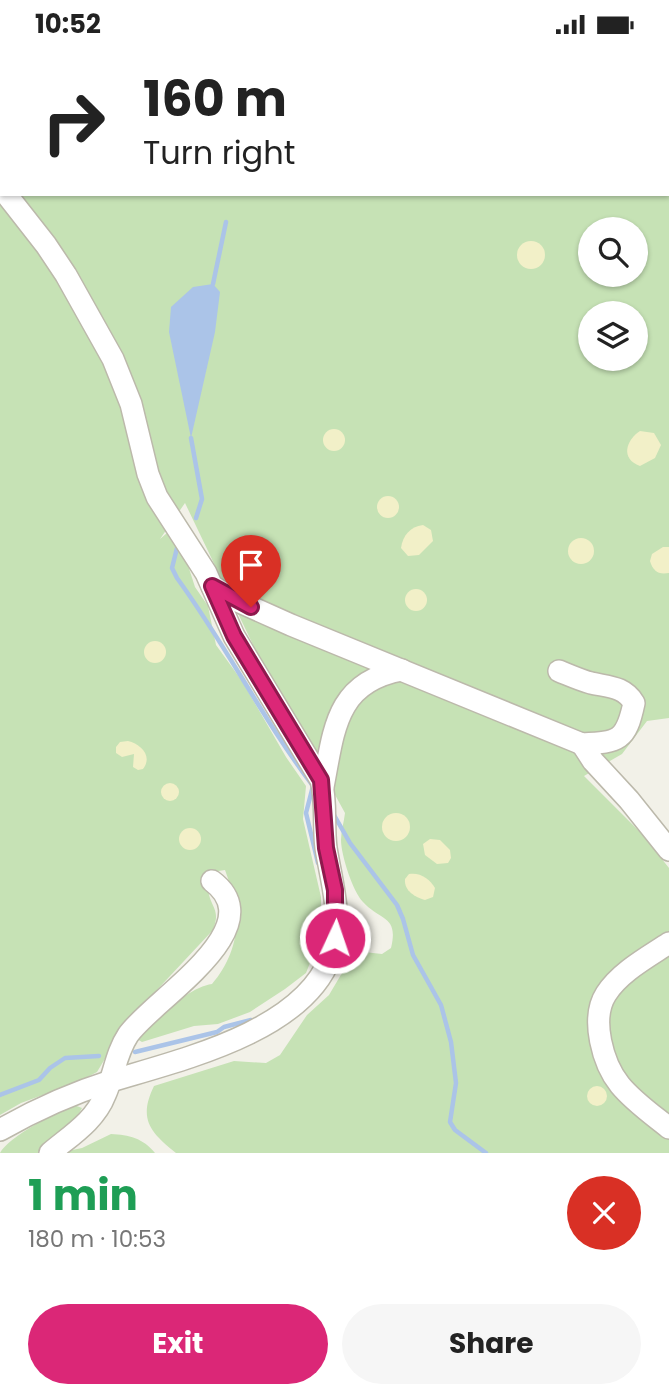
<!DOCTYPE html>
<meta charset="utf-8">
<style>
body{margin:0;font-family:Poppins,sans-serif;background:#f6f6f6;color:#222;height:100vh;display:flex;flex-direction:column;font-size:26px;white-space:nowrap}
*{box-sizing:border-box;margin:0}
p{font-size:23px;color:#767676}
.icon{flex:none;width:38px;height:38px;fill:none;stroke:currentColor;stroke-width:2;stroke-linecap:round;stroke-linejoin:round}
.map{position:relative;height:1104px;overflow:hidden}
.sheet{display:flex;flex-direction:column;background:#fff;flex:1}
.sheet>*{flex:none}
.banner{position:absolute;left:0px;top:0px;width:670px;height:147px;box-shadow:0 2px 5px #0004;background:#fff;color:#222;overflow:hidden}
.buttons{position:absolute;left:578px;top:168px;display:grid;gap:14px}
.buttons a{display:grid;place-items:center;width:70px;height:70px;border-radius:50%;background:#fff;box-shadow:0 2px 5px #0004;font-size:35px}
.pin{position:absolute;display:grid;place-items:center;width:60px;height:60px;color:#fff;margin:-72px -30px;border-radius:50% 50% 50% 0;rotate:-45deg;box-shadow:0 0 7px #0007}
.pin .icon{rotate:45deg}
.me{position:absolute;width:77px;margin:-38px;rotate:3deg;stroke-linejoin:round;filter:drop-shadow(0 0 5px #0008)}
.turn{display:flex;align-items:center;gap:24px;height:147px;padding:0 28px;font-size:32px}
.turn .icon{width:91px;height:91px;stroke-width:2.5}
.turn b{display:block;font-size:49px;line-height:60px}
.round{display:grid;place-items:center;flex:none;width:74px;height:74px;border-radius:37px;background:#f6f6f6}
.summary{display:flex;align-items:center;justify-content:space-between;height:119px;padding:0 28px}
h1{font-size:42px;font-weight:700;line-height:52px;color:#1e9e55}
.action{display:flex;gap:14px;margin-top:auto;padding:14px 28px}
.action a{flex:1;height:80px;border-radius:42px;background:#db2777;color:#fff;font-size:28px;font-weight:700;line-height:80px;text-align:center}
.action a+a{background:#f6f6f6;color:#222}
.status{display:flex;justify-content:space-between;align-items:center;height:49px;padding:0 35px;background:#fff;direction:ltr}
.status svg{height:19px;fill:currentColor}
.map>svg:first-child{display:block}
.green{fill:#c6e2b5;fill-rule:evenodd}
.sand{fill:#f2f0c8}
.water{fill:#abc4e8}
.lines{fill:none;stroke-linecap:round;stroke-linejoin:round}
.stream{stroke:#abc4e8;stroke-width:4.5}
.minor-casing{stroke:#bcb9ab;stroke-width:24}
.minor{stroke:#fff;stroke-width:21}
.route-casing{stroke:#8e194d;stroke-width:18}
.route{stroke:#db2777;stroke-width:12}
</style>
<div class="status"><b>10:52</b><svg viewBox="0 0 49 12"><path d="M0 12V9h3v3zM5 12V6h3v6zM10 12V3h3v9zM15 12V0h3v12zM26 1h20v11H26zM47 4h2v5h-2z"/></svg></div>
<div class="map">
<svg width="669" height="1104" viewBox="0 0 669 1104">
<rect width="100%" height="100%" fill="#f2f1e8"/>
<g class="green">
<path d="M 0,0 L 140,2 L 2,2 L 2,145 L 668,145 L 668,2 L 200,0 L 669,0 L 669,669 L 647,672 L 622,705 L 584,727 L 642,785 L 669,819 L 669,883 L 623,919 L 596,994 L 669,1086 L 669,1104 L 176,1104 C 150,1083 138,1070 154,1037 L 234,1012 L 266,1014 L 280,1006 L 307,966 L 329,946 L 355,902 L 382,905 L 391,899 C 399,866 380,872 363,853 C 353,843 341,806 341,791 C 341,782 344,773 345,764 L 257,604 L 185,454 L 160,490 L 167,484 L 172,486 L 184,504 L 195,538 L 208,557 L 216,596 L 242,632 L 286,708 L 306,737 L 303,770 L 321,848 L 321,875 L 317,896 L 306,924 L 285,940 L 250,963 L 218,975 L 194,977 L 142,993 L 137,990 C 154,972 188,938 212,935 C 230,915 240,885 236,858 C 235,846 229,833 225,821 L 212,823 C 210,828 207,836 208,841 C 211,860 221,860 213,881 L 127,973 L 97,1023 L 78,1033 L 21,1054 L 0,1066 ZM 590,180 L 635,180 L 635,226 L 590,226 ZM 590,264 L 635,264 L 635,310 L 590,310 Z"/>
<polygon points="669,900 669,1068 625,1030 609,993 606,971 611,949"/>
<path d="M 74,1056 L 82,1059 L 77,1068 L 41,1104 L 0,1104 C 7,1089 57,1062 74,1056 Z"/>
<path d="M 111,1085 C 129,1086 143,1089 155,1104 L 58,1104 L 82,1099 Z"/>
</g>
<g class="sand">
<circle cx="531" cy="206" r="14"/>
<circle cx="334" cy="391" r="11"/>
<path d="M 640,382 L 654,384 L 661,396 L 655,409 L 640,417 C 620,410 626,391 640,382 Z"/>
<circle cx="388" cy="458" r="11"/>
<path d="M 423,476 L 431,481 L 433,492 L 419,506 L 408,507 L 401,499 C 403,486 410,478 423,476 Z"/>
<circle cx="581" cy="502" r="13"/>
<path d="M 663,498 L 669,498 L 669,524 C 658,526 653,522 650,512 L 652,505 Z"/>
<circle cx="416" cy="551" r="11"/>
<circle cx="155" cy="603" r="11"/>
<path d="M 128,692 C 141,695 153,707 143,720 L 138,721 L 133,718 L 134,705 L 122,708 L 116,704 L 116,698 L 120,693 Z"/>
<circle cx="170" cy="743" r="9"/>
<circle cx="396" cy="778" r="14"/>
<circle cx="190" cy="790" r="11"/>
<polygon points="430,790 440,791 450,801 451,809 448,814 437,815 425,806 423,795"/>
<path d="M 409,825 C 420,823 430,830 435,839 L 433,848 L 425,851 C 415,848 404,842 405,830 Z"/>
<circle cx="597" cy="1047" r="10"/>
</g>
<g class="water">
<polygon points="149,0 313,0 159,2"/>
<polygon points="213,235 220,243 215,283 191,389 169,283 171,258 193,238"/>
</g>
<g class="lines">
<g class="stream">
<polyline points="213,235 226,173"/>
<polyline points="191,389 202,450 196,469"/>
<path d="M 178,495 L 172,519 L 177,529 C 226,596 263,671 313,737"/>
<polyline points="313,737 306,764 318,814"/>
<polyline points="334,766 350,794 397,856 403,870 413,906 441,956 451,993 456,1034 450,1073 455,1081 486,1104"/>
<polyline points="321,901 326,875"/>
<polyline points="135,1003 217,983 224,978 251,971"/>
<polyline points="0,1046 39,1031 50,1019 65,1009 99,1007"/>
</g>
<defs>
<g id="minor">
<path d="M 212,537 L 233,550 L 291,576 L 582,695 C 619,693 626,692 634,654 C 624,637 608,638 591,634 C 580,631 569,626 559,622"/>
<polyline points="582,695 593,712 629,751 669,801"/>
<path d="M 323,738 C 334,682 335,633 402,621"/>
<path d="M 669,894 C 648,908 620,923 606,945 C 590,970 603,1015 620,1036 C 634,1053 653,1066 669,1079"/>
<path d="M 0,1081 C 35,1061 73,1044 111,1032 C 180,1011 302,983 330,909 C 344,872 332,836 326,799 C 323,776 327,753 321,731 L 234,587 L 206,524 L 157,448 L 148,425 L 131,355 L 113,310 L 66,226 L 46,196 L 6,145"/>
<path d="M 50,1104 C 70,1087 95,1072 105,1046 C 114,1026 116,1004 128,986 C 152,951 275,879 212,832"/>
</g>
</defs>
<use href="#minor" class="minor-casing"/>
<use href="#minor" class="minor"/>
</g>
<g class="lines">
<defs>
<polyline id="route" points="251,558 212,537 234,587 321,731 326,799 335,841 335,889"/>
</defs>
<use href="#route" class="route-casing"/>
<use href="#route" class="route"/>
</g>
</svg>
<div class="buttons">
<a><svg class="icon" aria-label="search" viewBox="0 0 24 24"><circle cx="10" cy="10" r="6"/><path d="M15 15l6 6"/></svg></a>
<a><svg class="icon" aria-label="layers" viewBox="0 0 24 24"><path d="M12 4l9 5-9 5-9-5zM3 14l9 5 9-5"/></svg></a>
</div>
<div class="pin" style="left:251px;top:558px;background:#d93025"><svg class="icon" aria-label="arrive" viewBox="0 0 24 24"><path d="M6 21V4h12l-3 4 3 4H6"/></svg></div>
<svg class="me" style="left:335px;top:889px" viewBox="-20 -20 40 40"><circle r="17" fill="#db2777" stroke="#fff" stroke-width="3"/><path d="M0-11L8 9 0 5-8 9z" fill="#fff"/></svg>
<div class="banner">
<div class="turn"><svg class="icon" aria-label="right" viewBox="0 0 24 24"><path d="M7 20v-9h11M14 6l5 5-5 5"/></svg><div><b>160 m</b>Turn right</div></div>
</div>
</div>
<section class="sheet">
<div class="summary"><div><h1>1 min</h1><p>180 m · 10:53</p></div><a class="round" style="background:#d93025;color:#fff"><svg class="icon" aria-label="close" viewBox="0 0 24 24"><path d="M6 6l12 12M18 6L6 18"/></svg></a></div>
<div class="action"><a>Exit</a><a>Share</a></div>
</section>
